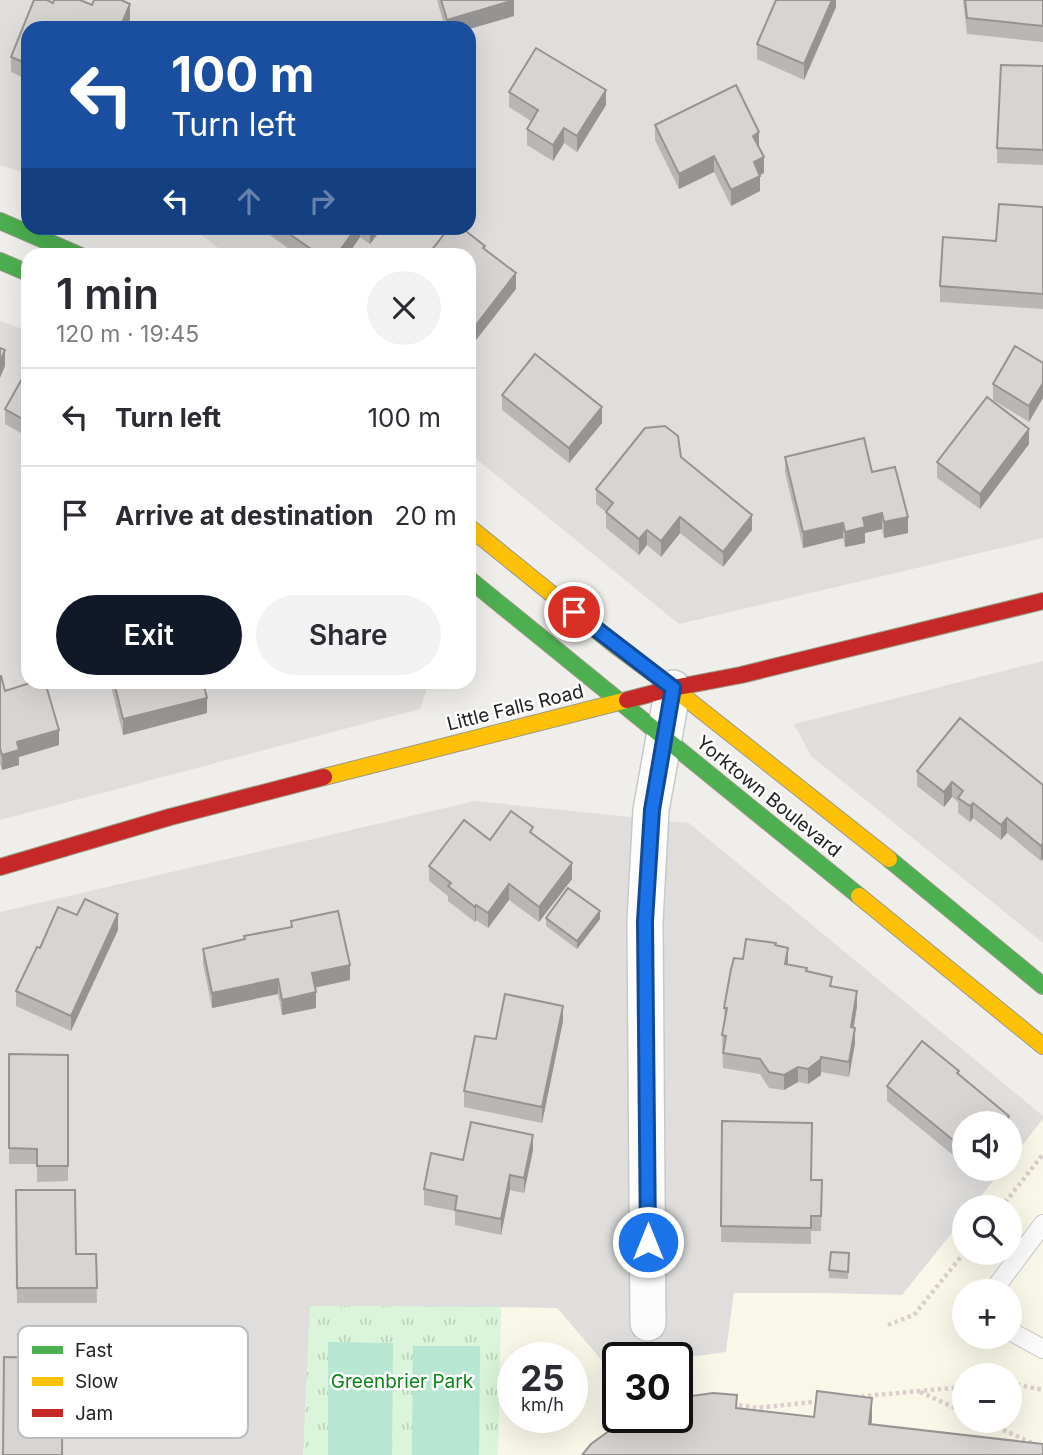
<!DOCTYPE html>
<meta charset="utf-8">
<style>
body{margin:0;font-family:Inter,sans-serif;background:#f2f2f3;color:#2b2b33;height:100vh;display:flex;flex-direction:column;font-size:26px;white-space:nowrap}
*{box-sizing:border-box;margin:0}
p{font-size:23px;color:#7c7c81}
.icon{flex:none;width:38px;height:38px;fill:none;stroke:currentColor;stroke-width:2;stroke-linecap:round;stroke-linejoin:round}
.map{position:relative;flex:1;overflow:hidden}
.details{position:absolute;left:21px;top:248px;width:455px;height:441px;display:flex;flex-direction:column;background:#fff;border-radius:21px;box-shadow:0 7px 28px #0002}
.details>*{flex:none}
.top-card{position:absolute;left:21px;top:21px;width:455px;height:214px;border-radius:21px;box-shadow:0 7px 28px #0002;background:#1a4fa0;color:#fff;overflow:hidden}
.fabs{position:absolute;left:952px;top:1111px;display:grid;gap:14px}
.fabs a{display:grid;place-items:center;width:70px;height:70px;border-radius:50%;background:#fff;box-shadow:0 7px 28px #0002;font-size:35px}
.speed{position:absolute;left:497px;top:1342px;display:flex;gap:14px;font-size:35px;font-weight:700;text-align:center}
.speed>*{display:grid;place-content:center;width:91px;height:91px;border-radius:50%;background:#fff;box-shadow:0 7px 28px #0002;line-height:1}
.speed small{font-size:18px;font-weight:400}
.speed .limit{border:4px solid #111;border-radius:10px;background:#fff;color:#111}
.pin{position:absolute;display:grid;place-items:center;width:60px;height:60px;color:#fff;margin:-30px;border:4px solid #fff;border-radius:50%;box-shadow:0 2px 7px #0007}
.me{position:absolute;width:77px;margin:-38px;rotate:0deg;stroke-linejoin:round;filter:drop-shadow(0 0 5px #0008)}
.turn{display:flex;align-items:center;gap:24px;height:147px;padding:0 35px;font-size:32px}
.turn .icon{width:91px;height:91px;stroke-width:2.5}
.turn b{display:block;font-size:49px;line-height:60px}
.lanes{display:flex;align-items:center;height:66px;padding:0 35px;background:#0003;justify-content:center;gap:35px;direction:ltr}
.lanes .off{opacity:.35}
.round{display:grid;place-items:center;flex:none;width:74px;height:74px;border-radius:37px;background:#f2f2f3}
.overview{display:flex;align-items:center;justify-content:space-between;height:119px;padding:0 35px}
h1{font-size:42px;font-weight:600;line-height:52px}
.cta{display:flex;gap:14px;margin-top:auto;padding:14px 35px}
.cta a{flex:1;height:80px;border-radius:42px;background:#111827;color:#fff;font-size:28px;font-weight:600;line-height:80px;text-align:center}
.cta a+a{background:#f2f2f3;color:#2b2b33}
ul{padding:0;list-style:none}
li{display:flex;align-items:center;gap:21px;height:98px;padding:0 35px;border-top:2px solid #e1e1e2}
li div{flex:1}
li b{display:block;font-size:26px}
li em{font-style:normal}
.map>svg:first-child{display:block}
.residential{fill:#dfdedc}
.education{fill:#f8f7e8;fill-rule:evenodd}
.park{fill:url(#park-tufts)}
.pitch{fill:#b7e6d2}
.lines{fill:none;stroke-linecap:round;stroke-linejoin:round}
.lane-casing{stroke:#c9c8c7;stroke-width:20}
.street-casing{stroke:#c9c8c7;stroke-width:38}
.fast-casing{stroke:#999a82;stroke-width:18}
.slow-casing{stroke:#999a82;stroke-width:18}
.jam-casing{stroke:#999a82;stroke-width:18}
.path{stroke:#dccecd;stroke-width:4.5;stroke-dasharray:3.5 3.5;stroke-linecap:butt}
.lane{stroke:#fdfcfc;stroke-width:18}
.street{stroke:#fdfcfc;stroke-width:35}
.fast{stroke:#4caf50;stroke-width:16}
.slow{stroke:#ffc107;stroke-width:16}
.jam{stroke:#c62828;stroke-width:16}
.wall{fill:#b9b6b5}
.shaded-wall{fill:#969493}
.building{fill:#d7d4d2;stroke:#969493;stroke-width:2}
.route-casing{stroke:#114b97;stroke-width:18}
.route{stroke:#1a73e8;stroke-width:12}
.labels{text-anchor:middle;stroke-width:5;stroke-linejoin:round;paint-order:stroke}
.street-label{font-size:19px;fill:#222;stroke:#fff}
.park-label{font-size:19px;fill:#0c8416;stroke:#fff}
.key{fill:#fff;stroke:#bdbdbd;stroke-width:2}
.key-label{font-size:19px;fill:#222}
</style>
<div class="map">
<svg width="1043" height="1455" viewBox="0 0 1043 1455">
<defs>
<pattern id="park-tufts" width="24" height="20" patternUnits="userSpaceOnUse" patternTransform="scale(1.75)"><rect width="24" height="20" fill="#daf5da"/><path d="M3 7l-1-3M5 7V3M7 7l1-3M15 17l-1-3M17 17v-4M19 17l1-3" fill="none" stroke="#bbd2bb"/></pattern>
</defs>
<rect width="100%" height="100%" fill="#f0eeeb"/>
<g class="residential">
<polygon points="0,0 1043,0 1043,538 679,624 469,453 469,256 227,255 198,232 186,228 469,228 469,28 28,28 28,174 0,165"/>
<polygon points="0,321 28,331 28,682 429,683 420,709 0,820"/>
<polygon points="1043,661 1043,943 811,756 794,724"/>
<polygon points="475,801 689,823 1043,1116 1043,1119 1010,1161 1010,1124 964,1124 964,1169 1003,1169 972,1207 964,1208 964,1218 902,1295 819,1293 734,1293 726,1352 677,1359 618,1358 618,1368 610,1370 557,1308 311,1306 303,1455 0,1455 0,912"/>
</g>
<path class="education" d="M 1043,1119 L 1043,1455 L 498,1455 L 501,1307 L 557,1308 L 610,1370 L 618,1368 L 618,1418 L 677,1418 L 677,1359 L 726,1352 L 734,1293 L 819,1293 L 902,1295 L 964,1218 L 964,1253 L 1010,1253 L 1010,1208 L 972,1207 L 1003,1169 L 1010,1169 L 1010,1161 ZM 964,1292 L 1010,1292 L 1010,1337 L 964,1337 ZM 513,1358 L 572,1358 L 572,1418 L 513,1418 ZM 964,1376 L 1010,1376 L 1010,1421 L 964,1421 Z"/>
<polygon class="park" points="310,1306 501,1307 498,1455 303,1455"/>
<g class="pitch">
<polygon points="328,1342 393,1343 392,1455 328,1455"/>
<polygon points="413,1346 480,1346 479,1455 412,1455"/>
</g>
<g class="lines">
<defs>
<g id="lane">
<polyline points="992,1292 1043,1224"/>
<polyline points="1010,1331 1043,1349"/>
</g>
<polyline id="street" points="648,1323 645,921 651,810 673,688"/>
<g id="fast">
<polyline points="0,221 81,256"/>
<polyline points="0,261 28,273"/>
<polyline points="469,579 859,896"/>
<polyline points="889,859 1043,986"/>
</g>
<g id="slow">
<polyline points="469,527 616,646 673,688 889,859"/>
<polyline points="324,777 627,700"/>
<polyline points="859,896 1043,1046"/>
</g>
<g id="jam">
<polyline points="627,700 673,688 741,675 1043,601"/>
<polyline points="0,867 170,817 324,777"/>
</g>
</defs>
<use href="#lane" class="lane-casing"/>
<use href="#street" class="street-casing"/>
<use href="#fast" class="fast-casing"/>
<use href="#slow" class="slow-casing"/>
<use href="#jam" class="jam-casing"/>
<g class="path">
<polyline points="1001,1208 1043,1154"/>
<polyline points="888,1325 914,1315 964,1253"/>
<polyline points="1010,1383 1043,1390"/>
<polyline points="920,1392 964,1412"/>
<polyline points="854,1397 964,1387"/>
<polyline points="732,1404 757,1408 821,1401"/>
<polyline points="984,1421 1043,1448"/>
</g>
<use href="#lane" class="lane"/>
<use href="#street" class="street"/>
<use href="#fast" class="fast"/>
<use href="#slow" class="slow"/>
<use href="#jam" class="jam"/>
</g>
<g class="wall">
<polygon points="34,0 47,0 53,3 54,0 80,0 92,5 94,0 121,0 130,4 130,19 126,28 28,28 28,80 11,72 11,57"/>
<polygon points="437,0 514,0 514,16 469,29 469,28 445,28"/>
<polygon points="836,0 836,7 804,80 757,59 757,44"/>
<polygon points="963,0 1043,0 1043,42 967,34"/>
<polygon points="1043,66 1043,165 997,163 997,148"/>
<polygon points="509,92 606,105 577,152 564,143 553,161 527,145 527,129 531,121 509,107"/>
<polygon points="655,125 759,148 764,173 760,175 760,191 731,206 714,172 679,189 655,140"/>
<polygon points="1043,207 1043,309 940,302 940,286"/>
<polygon points="264,228 382,228 370,244 360,237 347,256 299,256 264,231"/>
<polygon points="1043,363 1029,422 993,400 993,384"/>
<polygon points="28,368 28,437 5,424 5,409"/>
<polygon points="502,395 602,423 569,463 502,410"/>
<polygon points="1029,444 980,509 937,478 937,462"/>
<polygon points="681,457 752,530 723,567 680,533 661,557 647,545 639,555 606,528 606,512 596,504 596,489"/>
<polygon points="785,457 872,472 908,533 884,538 882,529 865,533 865,543 845,547 843,538 803,548 785,472"/>
<polygon points="0,676 5,691 59,745 19,757 19,765 2,770 0,764"/>
<polygon points="110,682 203,682 207,713 123,735"/>
<polygon points="917,771 1043,785 1043,859 1041,861 1007,833 1001,840 973,818 970,822 958,813 958,802 952,797 944,807 917,786"/>
<polygon points="533,834 572,879 539,922 509,900 488,928 476,920 475,922 448,901 448,896 429,881 429,866 490,840"/>
<polygon points="77,915 118,930 71,1031 16,1006 16,991 40,948"/>
<polygon points="546,918 600,919 577,949 546,926"/>
<polygon points="291,921 350,980 315,988 316,1008 282,1015 278,994 212,1008 203,964 203,949 244,939 244,936 291,927"/>
<polygon points="775,945 787,965 807,972 832,987 857,1006 854,1028 855,1043 849,1077 821,1072 821,1075 808,1084 798,1082 784,1090 769,1088 760,1074 723,1068 722,1035 725,1023 724,1008"/>
<polygon points="563,1021 542,1123 464,1107 464,1091 496,1039"/>
<polygon points="9,1054 68,1055 68,1181 37,1182 37,1164 9,1164"/>
<polygon points="959,1075 1009,1124 964,1124 964,1164 887,1101 887,1086"/>
<polygon points="722,1121 811,1180 822,1180 821,1231 811,1231 811,1244 721,1242"/>
<polygon points="533,1150 524,1193 510,1190 501,1235 455,1225 455,1211 424,1205 424,1189 463,1160"/>
<polygon points="16,1190 76,1254 96,1254 97,1303 17,1303"/>
<polygon points="849,1253 848,1279 829,1278 829,1270"/>
</g>
<g class="shaded-wall">
<polygon points="514,0 514,16 469,29 469,28 447,28 447,20"/>
<polygon points="832,0 836,0 836,7 804,80 804,64"/>
<polygon points="130,4 130,19 126,28 120,28"/>
<polygon points="606,90 606,105 577,152 577,136"/>
<polygon points="564,128 564,143 553,161 553,145"/>
<polygon points="759,132 759,148 753,136"/>
<polygon points="714,156 714,172 679,189 679,174"/>
<polygon points="764,157 764,173 754,178 754,162"/>
<polygon points="760,176 760,191 731,206 731,190"/>
<polygon points="356,228 360,228 360,237 347,256 336,256"/>
<polygon points="370,228 382,228 370,244"/>
<polygon points="516,273 516,289 469,349 469,334"/>
<polygon points="5,350 5,366 0,378 0,362"/>
<polygon points="1043,383 1043,398 1029,422 1029,406"/>
<polygon points="602,407 602,423 569,463 569,448"/>
<polygon points="1029,429 1029,444 980,509 980,494"/>
<polygon points="882,513 882,529 865,533 865,543 845,547 845,532 863,518"/>
<polygon points="752,515 752,530 723,567 723,552"/>
<polygon points="680,517 680,533 661,557 661,541"/>
<polygon points="908,517 908,533 884,538 884,522"/>
<polygon points="843,523 843,538 803,548 803,532"/>
<polygon points="647,530 647,545 639,555 639,539"/>
<polygon points="307,682 318,682 307,689"/>
<polygon points="207,698 207,713 123,735 123,719"/>
<polygon points="59,730 59,745 19,757 19,765 2,770 2,755 17,742"/>
<polygon points="952,782 952,797 944,807 944,792"/>
<polygon points="973,803 973,818 970,822 970,806"/>
<polygon points="1007,818 1007,833 1001,840 1001,825"/>
<polygon points="1043,843 1043,859 1041,861 1041,846"/>
<polygon points="572,863 572,879 539,922 539,907"/>
<polygon points="509,884 509,900 488,928 488,913"/>
<polygon points="476,905 476,920 475,922 475,907"/>
<polygon points="600,911 600,919 577,949 577,941"/>
<polygon points="118,914 118,930 71,1031 71,1016"/>
<polygon points="788,948 788,963 785,979 785,964"/>
<polygon points="350,965 350,980 312,988 312,973"/>
<polygon points="278,979 278,994 212,1008 212,993"/>
<polygon points="857,991 857,1006 851,1042 851,1027"/>
<polygon points="316,992 316,1008 282,1015 282,1000"/>
<polygon points="563,1006 563,1021 542,1123 542,1107"/>
<polygon points="855,1028 855,1043 849,1077 849,1062"/>
<polygon points="821,1057 821,1075 808,1084 808,1069"/>
<polygon points="798,1067 798,1082 784,1090 784,1075"/>
<polygon points="1009,1116 1009,1124 1002,1124"/>
<polygon points="533,1135 533,1150 524,1193 524,1178"/>
<polygon points="510,1175 510,1190 501,1235 501,1219"/>
<polygon points="872,1398 872,1420 869,1446 869,1424"/>
</g>
<g class="building">
<polygon points="34,0 47,0 53,3 54,0 80,0 92,5 94,0 121,0 130,4 120,28 28,28 28,64 11,57"/>
<polygon points="441,0 514,0 447,20"/>
<polygon points="776,0 832,0 804,64 757,44"/>
<polygon points="965,0 1043,0 1043,26 967,18"/>
<polygon points="536,48 606,90 577,136 564,128 553,145 527,129 538,110 509,92"/>
<polygon points="1001,65 1043,66 1043,150 997,148"/>
<polygon points="736,85 759,132 753,136 764,157 754,162 760,176 731,190 714,156 679,174 655,125"/>
<polygon points="999,204 1043,207 1043,294 940,286 943,237 996,241"/>
<polygon points="281,228 356,228 336,256 321,256"/>
<polygon points="449,228 462,228 485,246 483,248 516,273 469,334 469,256 427,256"/>
<polygon points="1015,346 1043,363 1043,383 1029,406 993,384"/>
<polygon points="0,348 5,350 0,362"/>
<polygon points="535,354 602,407 569,448 502,395"/>
<polygon points="28,368 28,422 5,409"/>
<polygon points="987,397 1029,429 980,494 937,462"/>
<polygon points="665,426 678,436 681,457 752,515 723,552 680,517 661,541 647,530 639,539 606,512 613,503 596,489 645,428"/>
<polygon points="864,438 872,472 895,467 908,517 884,522 882,513 863,518 865,527 845,532 843,523 803,532 785,457"/>
<polygon points="0,676 1,676 5,691 33,682 45,682 59,730 17,742 19,750 2,755 0,748"/>
<polygon points="114,682 203,682 207,698 123,719"/>
<polygon points="960,718 1043,785 1043,843 1041,846 1007,818 1001,825 973,803 970,806 958,798 963,791 952,782 944,792 917,771"/>
<polygon points="511,811 533,827 530,832 572,863 539,907 509,884 488,913 476,905 475,907 448,886 451,883 429,866 464,820 490,840"/>
<polygon points="568,888 600,911 577,941 546,918"/>
<polygon points="85,899 118,914 71,1016 16,991 37,947 40,948 58,907 77,915"/>
<polygon points="338,911 350,965 312,973 316,992 282,1000 278,979 212,993 203,949 245,939 244,936 292,927 291,921"/>
<polygon points="746,939 776,943 775,945 788,948 785,964 807,968 806,971 832,977 830,986 857,991 851,1027 855,1028 849,1062 821,1057 821,1059 808,1069 798,1067 784,1075 769,1072 760,1059 723,1053 726,1036 722,1035 727,1008 724,1008 731,969 734,958 743,959"/>
<polygon points="505,994 563,1006 542,1107 464,1091 475,1036 496,1039"/>
<polygon points="922,1041 959,1071 957,1073 1009,1116 1002,1124 964,1124 964,1149 887,1086"/>
<polygon points="9,1054 68,1055 68,1166 37,1166 37,1149 9,1148"/>
<polygon points="722,1121 812,1123 811,1180 822,1180 821,1216 811,1216 811,1228 721,1226"/>
<polygon points="471,1122 533,1135 524,1178 510,1175 501,1219 455,1210 457,1196 424,1189 431,1153 463,1160"/>
<polygon points="16,1190 75,1190 76,1254 96,1254 97,1288 17,1288"/>
<polygon points="831,1252 849,1253 848,1272 829,1270"/>
<polygon points="4,1357 63,1358 62,1455 3,1455"/>
<polygon points="817,1391 872,1398 869,1424 1043,1444 1043,1455 582,1455 591,1444 627,1418 677,1418 677,1398 713,1393 737,1395 736,1408 814,1417"/>
</g>
<g class="lines">
<defs>
<polyline id="route" points="574,612 673,688 652,810 645,921 648,1242"/>
</defs>
<use href="#route" class="route-casing"/>
<use href="#route" class="route"/>
</g>
<g class="labels">
<g class="street-label">
<text transform="translate(515 707) rotate(-14)" y="7">Little Falls Road</text>
<text transform="translate(769 796) rotate(39)" y="7">Yorktown Boulevard</text>
</g>
<g class="park-label">
<text x="402" y="1388">Greenbrier Park</text>
</g>
</g>
<rect x="18" y="1326" width="230" height="112" rx="10" class="key"/>
<rect x="32" y="1346" width="31" height="8" fill="#4caf50"/>
<rect x="32" y="1377" width="31" height="9" fill="#ffc107"/>
<rect x="32" y="1409" width="31" height="8" fill="#c62828"/>
<g class="key-label">
<text x="75" y="1357">Fast</text>
<text x="75" y="1388">Slow</text>
<text x="75" y="1420">Jam</text>
</g>
</svg>
<div class="fabs">
<a><svg class="icon" aria-label="sound" viewBox="0 0 24 24"><path d="M4 9h4l5-4v14l-5-4H4zM17 9q2 3 0 6"/></svg></a>
<a><svg class="icon" aria-label="search" viewBox="0 0 24 24"><circle cx="10" cy="10" r="6"/><path d="M15 15l6 6"/></svg></a>
<a>+</a>
<a>−</a>
</div>
<div class="speed"><div>25<small>km/h</small></div><div class="limit">30</div></div>
<div class="pin" style="left:574px;top:612px;background:#d93025"><svg class="icon" aria-label="arrive" viewBox="0 0 24 24"><path d="M6 21V4h12l-3 4 3 4H6"/></svg></div>
<svg class="me" style="left:648px;top:1242px" viewBox="-20 -20 40 40"><circle r="17" fill="#1a73e8" stroke="#fff" stroke-width="3"/><path d="M0-11L8 9 0 5-8 9z" fill="#fff"/></svg>
<div class="top-card">
<div class="turn"><svg class="icon" aria-label="left" viewBox="0 0 24 24"><path d="M17 20v-9H6M10 6l-5 5 5 5"/></svg><div><b>100 m</b>Turn left</div></div>
<div class="lanes"><svg class="icon" aria-label="left" viewBox="0 0 24 24"><path d="M17 20v-9H6M10 6l-5 5 5 5"/></svg><svg class="icon off" aria-label="ahead" viewBox="0 0 24 24"><path d="M12 20V5M6 11l6-6 6 6"/></svg><svg class="icon off" aria-label="right" viewBox="0 0 24 24"><path d="M7 20v-9h11M14 6l5 5-5 5"/></svg></div>
</div>
<section class="details">
<div class="overview"><div><h1>1 min</h1><p>120 m · 19:45</p></div><a class="round"><svg class="icon" aria-label="close" viewBox="0 0 24 24"><path d="M6 6l12 12M18 6L6 18"/></svg></a></div>
<ul>
<li><svg class="icon" aria-label="left" viewBox="0 0 24 24"><path d="M17 20v-9H6M10 6l-5 5 5 5"/></svg><div><b>Turn left</b></div><em>100 m</em></li>
<li><svg class="icon" aria-label="arrive" viewBox="0 0 24 24"><path d="M6 21V4h12l-3 4 3 4H6"/></svg><div><b>Arrive at destination</b></div><em>20 m</em></li>
</ul>
<div class="cta"><a>Exit</a><a>Share</a></div>
</section>
</div>
